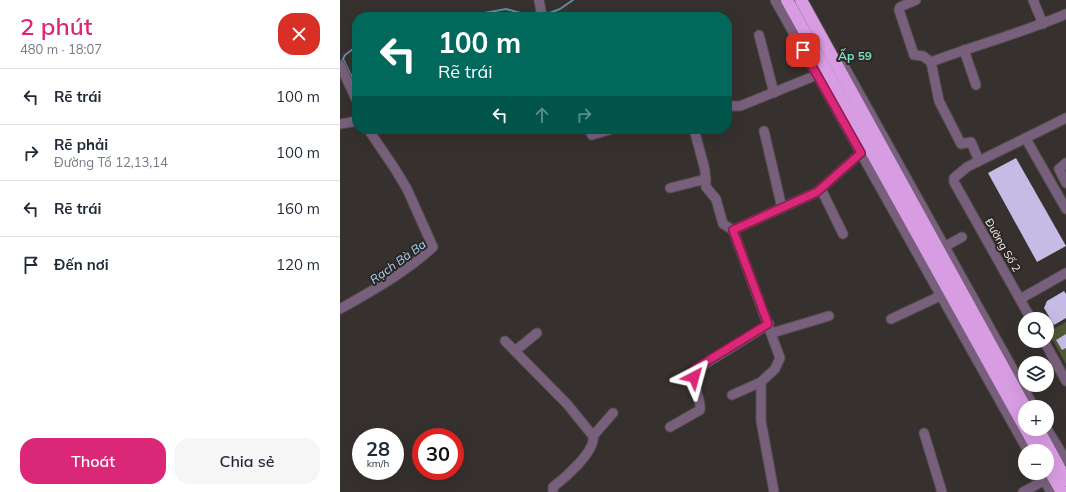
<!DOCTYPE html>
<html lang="vi">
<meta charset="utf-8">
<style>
body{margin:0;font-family:Mulish,sans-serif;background:#f6f6f7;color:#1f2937;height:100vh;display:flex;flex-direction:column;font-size:15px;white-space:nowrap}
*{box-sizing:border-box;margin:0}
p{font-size:13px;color:#747a83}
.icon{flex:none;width:22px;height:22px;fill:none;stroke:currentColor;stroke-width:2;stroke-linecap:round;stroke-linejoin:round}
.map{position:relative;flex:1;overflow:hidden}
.drawer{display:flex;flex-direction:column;background:#fff;width:340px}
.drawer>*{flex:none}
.banner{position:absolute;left:12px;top:12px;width:380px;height:122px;border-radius:16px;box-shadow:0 4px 16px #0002;background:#00695c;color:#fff;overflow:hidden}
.controls{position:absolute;left:678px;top:312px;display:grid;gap:8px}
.controls a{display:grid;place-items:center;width:36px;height:36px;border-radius:50%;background:#fff;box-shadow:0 4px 16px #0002;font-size:20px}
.speed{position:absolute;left:12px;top:428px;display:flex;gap:8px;font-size:20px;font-weight:700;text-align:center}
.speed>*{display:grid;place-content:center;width:52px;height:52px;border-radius:50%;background:#fff;box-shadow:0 4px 16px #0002;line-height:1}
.speed small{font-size:10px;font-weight:400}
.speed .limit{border:6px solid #d22;background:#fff;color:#111}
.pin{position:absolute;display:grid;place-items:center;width:34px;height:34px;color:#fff;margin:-17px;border-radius:8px;box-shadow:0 2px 6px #0006}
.me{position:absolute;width:44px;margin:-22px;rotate:39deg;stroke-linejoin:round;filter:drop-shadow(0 0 3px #0008)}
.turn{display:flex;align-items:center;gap:14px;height:84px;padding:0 20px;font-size:18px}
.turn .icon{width:52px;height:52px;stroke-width:2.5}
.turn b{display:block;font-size:28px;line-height:34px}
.lanes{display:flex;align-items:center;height:38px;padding:0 20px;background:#0003;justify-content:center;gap:20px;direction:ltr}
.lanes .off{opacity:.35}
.round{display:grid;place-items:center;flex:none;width:42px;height:42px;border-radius:16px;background:#f6f6f7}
.head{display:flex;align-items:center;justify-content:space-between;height:68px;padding:0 20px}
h1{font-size:24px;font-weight:600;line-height:30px;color:#db2777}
.primary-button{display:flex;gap:8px;margin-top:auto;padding:8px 20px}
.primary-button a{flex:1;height:46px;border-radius:16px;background:#db2777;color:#fff;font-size:16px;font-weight:600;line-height:46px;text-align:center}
.primary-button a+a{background:#f6f6f7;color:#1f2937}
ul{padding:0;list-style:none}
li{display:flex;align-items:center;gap:12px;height:56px;padding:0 20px;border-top:1px solid #e0e1e3}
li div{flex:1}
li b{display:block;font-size:15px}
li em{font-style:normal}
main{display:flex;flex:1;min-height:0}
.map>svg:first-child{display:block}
.green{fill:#4f5734}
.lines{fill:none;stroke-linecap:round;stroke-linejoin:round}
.stream{stroke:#658aa3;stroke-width:2}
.building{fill:#c4bce4}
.minor-casing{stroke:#544f4e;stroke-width:11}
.highway-casing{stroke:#544f4e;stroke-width:14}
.minor{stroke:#78607c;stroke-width:9}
.highway{stroke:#d89ce2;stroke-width:12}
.route-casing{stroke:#8e194d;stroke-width:10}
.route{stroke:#db2777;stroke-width:7}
.labels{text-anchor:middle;stroke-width:4;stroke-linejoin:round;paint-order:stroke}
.street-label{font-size:11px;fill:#f2efee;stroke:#2c2725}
.neighbourhood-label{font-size:12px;font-weight:bold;fill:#7bdcc2;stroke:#2c2725}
.water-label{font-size:12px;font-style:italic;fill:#a7d7fa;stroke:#2c2725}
</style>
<main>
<section class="drawer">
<div class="head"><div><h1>2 phút</h1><p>480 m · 18:07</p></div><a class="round" style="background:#d93025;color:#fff"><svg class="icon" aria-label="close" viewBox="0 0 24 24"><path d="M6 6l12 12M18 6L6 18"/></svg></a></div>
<ul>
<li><svg class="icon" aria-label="left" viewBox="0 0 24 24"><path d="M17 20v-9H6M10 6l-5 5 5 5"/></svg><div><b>Rẽ trái</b></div><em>100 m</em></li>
<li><svg class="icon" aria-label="right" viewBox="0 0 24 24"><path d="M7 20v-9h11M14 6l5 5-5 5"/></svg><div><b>Rẽ phải</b><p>Đường Tổ 12,13,14</p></div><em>100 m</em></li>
<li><svg class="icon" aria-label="left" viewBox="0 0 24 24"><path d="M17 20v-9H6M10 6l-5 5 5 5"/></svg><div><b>Rẽ trái</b></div><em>160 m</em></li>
<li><svg class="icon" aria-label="arrive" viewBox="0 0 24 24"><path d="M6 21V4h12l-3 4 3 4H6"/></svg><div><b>Đến nơi</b></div><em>120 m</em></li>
</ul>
<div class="primary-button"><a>Thoát</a><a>Chia sẻ</a></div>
</section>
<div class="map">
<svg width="726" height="492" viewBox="0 0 726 492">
<rect width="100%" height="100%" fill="#36312f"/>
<polygon class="green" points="726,322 726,364 708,332"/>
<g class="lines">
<g class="stream">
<polyline points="204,15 220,9 233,0"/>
<polyline points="123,17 166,9 188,15 200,16"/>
<polyline points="17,46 5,55 3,59 17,88"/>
</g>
</g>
<g class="building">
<polygon points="676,158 726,246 697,262 648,173"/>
<polygon points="724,291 726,294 726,318 714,325 704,308 707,301"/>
<polygon points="726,334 726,348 722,350 716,340"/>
</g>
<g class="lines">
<defs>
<g id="minor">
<polyline points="199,0 202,17"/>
<polyline points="435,0 688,451"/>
<polyline points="576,0 560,7 559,10 574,55 583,56 591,62 599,101 621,144 631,142 639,161"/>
<polyline points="693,0 703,24"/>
<polyline points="419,35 434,93"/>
<polyline points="624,50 636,85"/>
<path d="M 591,62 C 636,45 682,33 726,14"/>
<polyline points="0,65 17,101"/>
<polyline points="504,66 694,407"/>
<polyline points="387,106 400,106 477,75"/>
<polyline points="0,124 17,121"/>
<polyline points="249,129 252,135 272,129"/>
<polyline points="354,129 365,170 366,187 376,199 383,224 393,230 440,358 435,369 421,382 421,421 434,492"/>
<polyline points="424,131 442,208"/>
<polyline points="686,139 726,209"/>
<polyline points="726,163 719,169 726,183"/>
<polyline points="330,188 366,179"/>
<polyline points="481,189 503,234"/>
<polyline points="393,230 477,192 521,153"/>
<polyline points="604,247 622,237"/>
<polyline points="680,299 726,273"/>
<path d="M 0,309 C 32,291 66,272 93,247 L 67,189 L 55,169 L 28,129"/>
<polyline points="551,319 600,296"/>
<polyline points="691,319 614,182 614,178 627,167 726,118"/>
<polyline points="432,333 489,316"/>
<polyline points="165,341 227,404 253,436"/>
<polyline points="704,341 726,381"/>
<polyline points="175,351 197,333"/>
<polyline points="392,395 421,382"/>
<path d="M 330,427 L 360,410 C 362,398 349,381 355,370 L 429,324"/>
<polyline points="707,429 726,460"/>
<polyline points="584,433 602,492"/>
<polyline points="700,473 711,492"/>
<path d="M 213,492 L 213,487 C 225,478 256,451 253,436 L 273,413"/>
<polyline points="683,492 718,473"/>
</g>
<g id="highway">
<polyline points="447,0 698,451"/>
<polyline points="461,0 685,407"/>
<polyline points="698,429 726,480"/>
<polyline points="707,466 722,492"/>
</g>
</defs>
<use href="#minor" class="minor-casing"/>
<use href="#highway" class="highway-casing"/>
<use href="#minor" class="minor"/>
<use href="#highway" class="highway"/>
</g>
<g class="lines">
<defs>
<polyline id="route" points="354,377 353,372 356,368 428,324 393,230 477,192 521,153 463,50"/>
</defs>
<use href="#route" class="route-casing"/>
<use href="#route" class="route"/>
</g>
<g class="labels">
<g class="street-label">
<text transform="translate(663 245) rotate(60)" y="4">Đường Số 2</text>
</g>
<g class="neighbourhood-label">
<text x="515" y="60">Ấp 59</text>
</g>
<g class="water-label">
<text transform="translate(58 262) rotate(-36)" y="4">Rạch Bà Ba</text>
</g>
</g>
</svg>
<div class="controls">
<a><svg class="icon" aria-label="search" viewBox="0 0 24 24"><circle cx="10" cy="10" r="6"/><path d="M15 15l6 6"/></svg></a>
<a><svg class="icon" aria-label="layers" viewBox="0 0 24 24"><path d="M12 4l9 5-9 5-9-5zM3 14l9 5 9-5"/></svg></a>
<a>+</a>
<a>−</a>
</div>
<div class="speed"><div>28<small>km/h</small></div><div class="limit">30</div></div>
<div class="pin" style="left:463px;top:50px;background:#d93025"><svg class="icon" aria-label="arrive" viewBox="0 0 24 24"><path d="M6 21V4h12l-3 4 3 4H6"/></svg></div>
<svg class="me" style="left:354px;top:377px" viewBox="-20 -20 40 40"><path d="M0-17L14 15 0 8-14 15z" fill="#db2777" stroke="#fff" stroke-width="4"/></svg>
<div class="banner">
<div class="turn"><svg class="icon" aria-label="left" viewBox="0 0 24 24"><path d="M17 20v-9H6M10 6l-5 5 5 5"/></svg><div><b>100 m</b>Rẽ trái</div></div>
<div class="lanes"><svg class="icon" aria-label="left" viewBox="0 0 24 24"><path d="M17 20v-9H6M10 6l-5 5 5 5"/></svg><svg class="icon off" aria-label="ahead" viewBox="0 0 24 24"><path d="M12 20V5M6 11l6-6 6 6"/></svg><svg class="icon off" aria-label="right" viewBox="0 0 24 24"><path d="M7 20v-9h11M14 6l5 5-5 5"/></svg></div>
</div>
</div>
</main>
